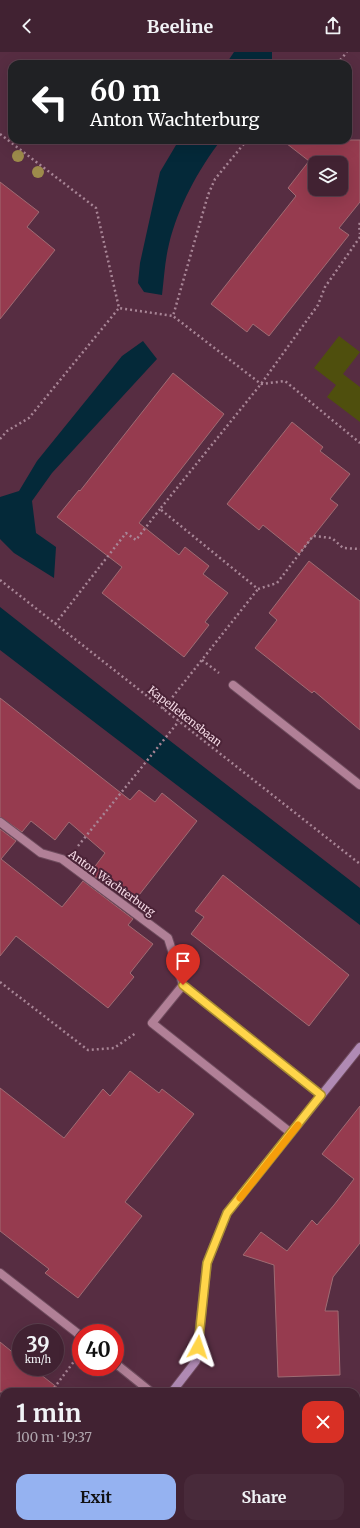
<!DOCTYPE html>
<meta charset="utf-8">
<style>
body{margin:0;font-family:Merriweather,serif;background:#482a3a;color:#f1f3f6;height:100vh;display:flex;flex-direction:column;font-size:15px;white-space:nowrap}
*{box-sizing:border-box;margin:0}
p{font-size:13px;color:#aea4ac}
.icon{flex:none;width:22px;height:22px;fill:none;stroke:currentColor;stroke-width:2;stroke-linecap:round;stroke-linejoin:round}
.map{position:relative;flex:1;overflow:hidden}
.panel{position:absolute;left:0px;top:1336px;width:360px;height:140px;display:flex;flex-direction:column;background:#412232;border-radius:12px 12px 0 0;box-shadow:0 4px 16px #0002,0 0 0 1px #5a3f4d}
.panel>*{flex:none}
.banner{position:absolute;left:8px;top:8px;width:344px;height:84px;border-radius:12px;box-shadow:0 4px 16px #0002,0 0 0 1px #5a3f4d;background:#202124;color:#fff;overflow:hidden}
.buttons{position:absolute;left:308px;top:104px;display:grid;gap:8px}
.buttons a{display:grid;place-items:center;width:40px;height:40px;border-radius:8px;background:#412232;box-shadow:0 4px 16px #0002,0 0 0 1px #5a3f4d;font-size:20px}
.speed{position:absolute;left:12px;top:1272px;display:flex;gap:8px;font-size:20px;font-weight:700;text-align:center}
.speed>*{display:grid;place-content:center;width:52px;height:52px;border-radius:50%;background:#412232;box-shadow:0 4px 16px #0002,0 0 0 1px #5a3f4d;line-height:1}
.speed small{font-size:10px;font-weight:400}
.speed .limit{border:6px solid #d22;background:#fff;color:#111}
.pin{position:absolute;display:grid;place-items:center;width:34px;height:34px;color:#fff;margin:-41px -17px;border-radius:50% 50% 50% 0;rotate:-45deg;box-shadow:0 0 4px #0007}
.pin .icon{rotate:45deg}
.me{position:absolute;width:44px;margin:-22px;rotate:5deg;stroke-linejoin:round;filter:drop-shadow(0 0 3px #0008)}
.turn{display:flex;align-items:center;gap:14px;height:84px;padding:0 16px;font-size:18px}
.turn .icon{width:52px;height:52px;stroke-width:2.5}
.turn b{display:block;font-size:28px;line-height:34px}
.round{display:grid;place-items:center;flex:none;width:42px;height:42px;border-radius:12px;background:#482a3a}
.head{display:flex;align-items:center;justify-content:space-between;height:68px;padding:0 16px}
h1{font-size:24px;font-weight:700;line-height:30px}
.cta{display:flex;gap:8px;margin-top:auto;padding:8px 16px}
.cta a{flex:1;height:46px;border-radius:12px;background:#95b2f1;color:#111;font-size:16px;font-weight:700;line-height:46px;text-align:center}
.cta a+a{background:#482a3a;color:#f1f3f6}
header{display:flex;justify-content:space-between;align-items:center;height:52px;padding:0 16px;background:#412232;font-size:18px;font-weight:700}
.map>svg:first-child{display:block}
.green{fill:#4f4f0d}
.water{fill:#042939}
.building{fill:#963b4f;stroke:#9f6b73;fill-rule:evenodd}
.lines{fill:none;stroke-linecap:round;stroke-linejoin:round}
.lane-casing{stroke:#6e4b5d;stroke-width:10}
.street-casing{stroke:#6e4b5d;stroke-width:10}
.secondary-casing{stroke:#6e4b5d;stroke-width:10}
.path{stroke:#a88596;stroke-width:2.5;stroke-dasharray:2 3;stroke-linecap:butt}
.lane{stroke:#b18097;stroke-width:8}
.street{stroke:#b18097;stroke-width:8}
.secondary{stroke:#b08ab4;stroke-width:8}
.tree{fill:#9d8b4b}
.route-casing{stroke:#a68a30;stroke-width:10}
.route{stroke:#ffd54a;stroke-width:7}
.slow{stroke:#f59e0b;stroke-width:7}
.labels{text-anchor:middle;stroke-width:4;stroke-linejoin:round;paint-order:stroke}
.street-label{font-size:11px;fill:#f5dae6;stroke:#4b2337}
</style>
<header><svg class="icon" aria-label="back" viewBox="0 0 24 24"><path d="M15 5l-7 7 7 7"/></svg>Beeline<svg class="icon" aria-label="share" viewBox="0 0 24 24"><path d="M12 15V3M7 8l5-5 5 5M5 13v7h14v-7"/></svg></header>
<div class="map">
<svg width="360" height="1476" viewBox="0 0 360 1476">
<rect width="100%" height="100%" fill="#572d42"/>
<polygon class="green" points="339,284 360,300 343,322 360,335 360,370 327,345 336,333 314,316"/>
<g class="water">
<polygon points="234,0 272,0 272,12 226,12"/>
<path d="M 179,88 L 221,88 C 198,118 178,155 169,192 C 165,208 164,226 162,243 L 144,240 L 138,231 L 140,211 L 160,120 Z"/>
<polygon points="143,289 157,307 52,421 32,449 36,481 56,495 54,526 14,501 0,487 0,445 19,439 37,409 122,304"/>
<polygon points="0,555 169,688 360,836 360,873 0,598"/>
</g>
<g class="building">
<path d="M 282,88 L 360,88 L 360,150 L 339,176 L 349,183 L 269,284 L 253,272 L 247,280 L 211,252 L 296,144 L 288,136 L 309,109 ZM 315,111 L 341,111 L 341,137 L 315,137 Z"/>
<polygon points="0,130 39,160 27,175 55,198 0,267"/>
<polygon points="173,321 224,362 139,471 179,503 185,495 209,514 203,522 228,541 205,570 209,573 184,605 102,541 122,515 57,465 79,438 80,439"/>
<polygon points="292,370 323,395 320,399 350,422 330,447 338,453 299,502 263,473 259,478 227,452"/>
<polygon points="309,509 360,549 360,678 314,639 312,641 255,596 277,568 269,561"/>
<polygon points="0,646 130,748 139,738 155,750 162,741 197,769 132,852 90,821 105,801 69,770 55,788 31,769 22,780 0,765"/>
<polygon points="0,777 16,789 1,807 62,855 83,829 133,867 128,873 153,892 130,921 134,925 108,956 16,884 0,904"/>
<polygon points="223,823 349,923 309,974 191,882 204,865 195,859"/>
<polygon points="130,1019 159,1041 162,1037 194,1062 125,1150 142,1164 78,1246 45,1221 49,1217 0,1179 0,1036 64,1086 103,1037 110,1044"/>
<polygon points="360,1054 360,1191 333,1225 325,1259 338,1259 340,1323 278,1325 274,1213 243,1203 261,1180 287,1199 312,1168 317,1173 334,1153 354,1127 322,1102"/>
<polygon points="0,1290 21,1307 21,1315 31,1315 63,1340 0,1340"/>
</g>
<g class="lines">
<defs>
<polyline id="lane" points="233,633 360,733"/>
<g id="street">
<polyline points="0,770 41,801 62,807 168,886 183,933"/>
<polyline points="291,1081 152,971 183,933 321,1043"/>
<polyline points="0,1221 81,1284"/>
<polyline points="115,1311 151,1340"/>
<polyline points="0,1458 4,1462"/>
<polyline points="17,1472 22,1476"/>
<polyline points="76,1476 79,1472"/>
</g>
<g id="secondary">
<polyline points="172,1340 196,1309 207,1211 227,1161 360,995"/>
<polyline points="319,1472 324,1476"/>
</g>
</defs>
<use href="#lane" class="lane-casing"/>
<use href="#street" class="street-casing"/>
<use href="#secondary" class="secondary-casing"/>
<g class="path">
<polyline points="337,12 347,0"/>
<polyline points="0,82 96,156 119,256 173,264"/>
<polyline points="247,88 215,127 208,143 173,264 261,332 285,329 360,391"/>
<polyline points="360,171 359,173 360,182"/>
<polyline points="360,185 325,235 318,253 261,332 160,457 258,537 277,531 313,484 332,486 343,496 360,497"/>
<polyline points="0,387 7,379 29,366 119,256"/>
<polyline points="0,528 360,812"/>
<polyline points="55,572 126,481 136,488 160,457"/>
<polyline points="202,608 219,621"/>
<polyline points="163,657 258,537"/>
<polyline points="78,794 179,669"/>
<polyline points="0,930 88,998 114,996 136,981"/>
<polyline points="51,1340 78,1304"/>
<polyline points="0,1407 4,1402"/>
</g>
<use href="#lane" class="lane"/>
<use href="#street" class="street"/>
<use href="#secondary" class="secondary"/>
</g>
<g class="tree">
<circle cx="18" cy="104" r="6"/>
<circle cx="38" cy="120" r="6"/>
</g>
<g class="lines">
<defs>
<polyline id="route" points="183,933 321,1043 227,1161 207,1211 198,1295"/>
</defs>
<use href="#route" class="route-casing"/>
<use href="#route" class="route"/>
<polyline class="slow" points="240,1146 298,1073"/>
</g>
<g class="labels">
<g class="street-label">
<text transform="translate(185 664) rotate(38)" y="4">Kapellekensbaan</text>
<text transform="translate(112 831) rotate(36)" y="4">Anton Wachterburg</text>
</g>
</g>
</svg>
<div class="buttons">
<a><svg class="icon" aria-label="layers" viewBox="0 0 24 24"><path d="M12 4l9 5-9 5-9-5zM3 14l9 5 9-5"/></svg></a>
</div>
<div class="speed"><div>39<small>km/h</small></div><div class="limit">40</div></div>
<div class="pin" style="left:183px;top:933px;background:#d93025"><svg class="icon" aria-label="arrive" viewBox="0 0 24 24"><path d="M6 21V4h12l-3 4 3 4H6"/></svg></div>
<svg class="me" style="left:198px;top:1295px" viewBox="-20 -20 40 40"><path d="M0-17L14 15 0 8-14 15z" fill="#ffd54a" stroke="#fff" stroke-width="4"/></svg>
<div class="banner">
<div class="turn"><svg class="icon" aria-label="left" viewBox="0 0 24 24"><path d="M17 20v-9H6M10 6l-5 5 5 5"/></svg><div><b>60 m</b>Anton Wachterburg</div></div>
</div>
<section class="panel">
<div class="head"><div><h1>1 min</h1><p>100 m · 19:37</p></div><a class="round" style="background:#d93025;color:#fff"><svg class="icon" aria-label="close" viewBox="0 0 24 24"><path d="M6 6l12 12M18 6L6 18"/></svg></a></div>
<div class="cta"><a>Exit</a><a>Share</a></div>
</section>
</div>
